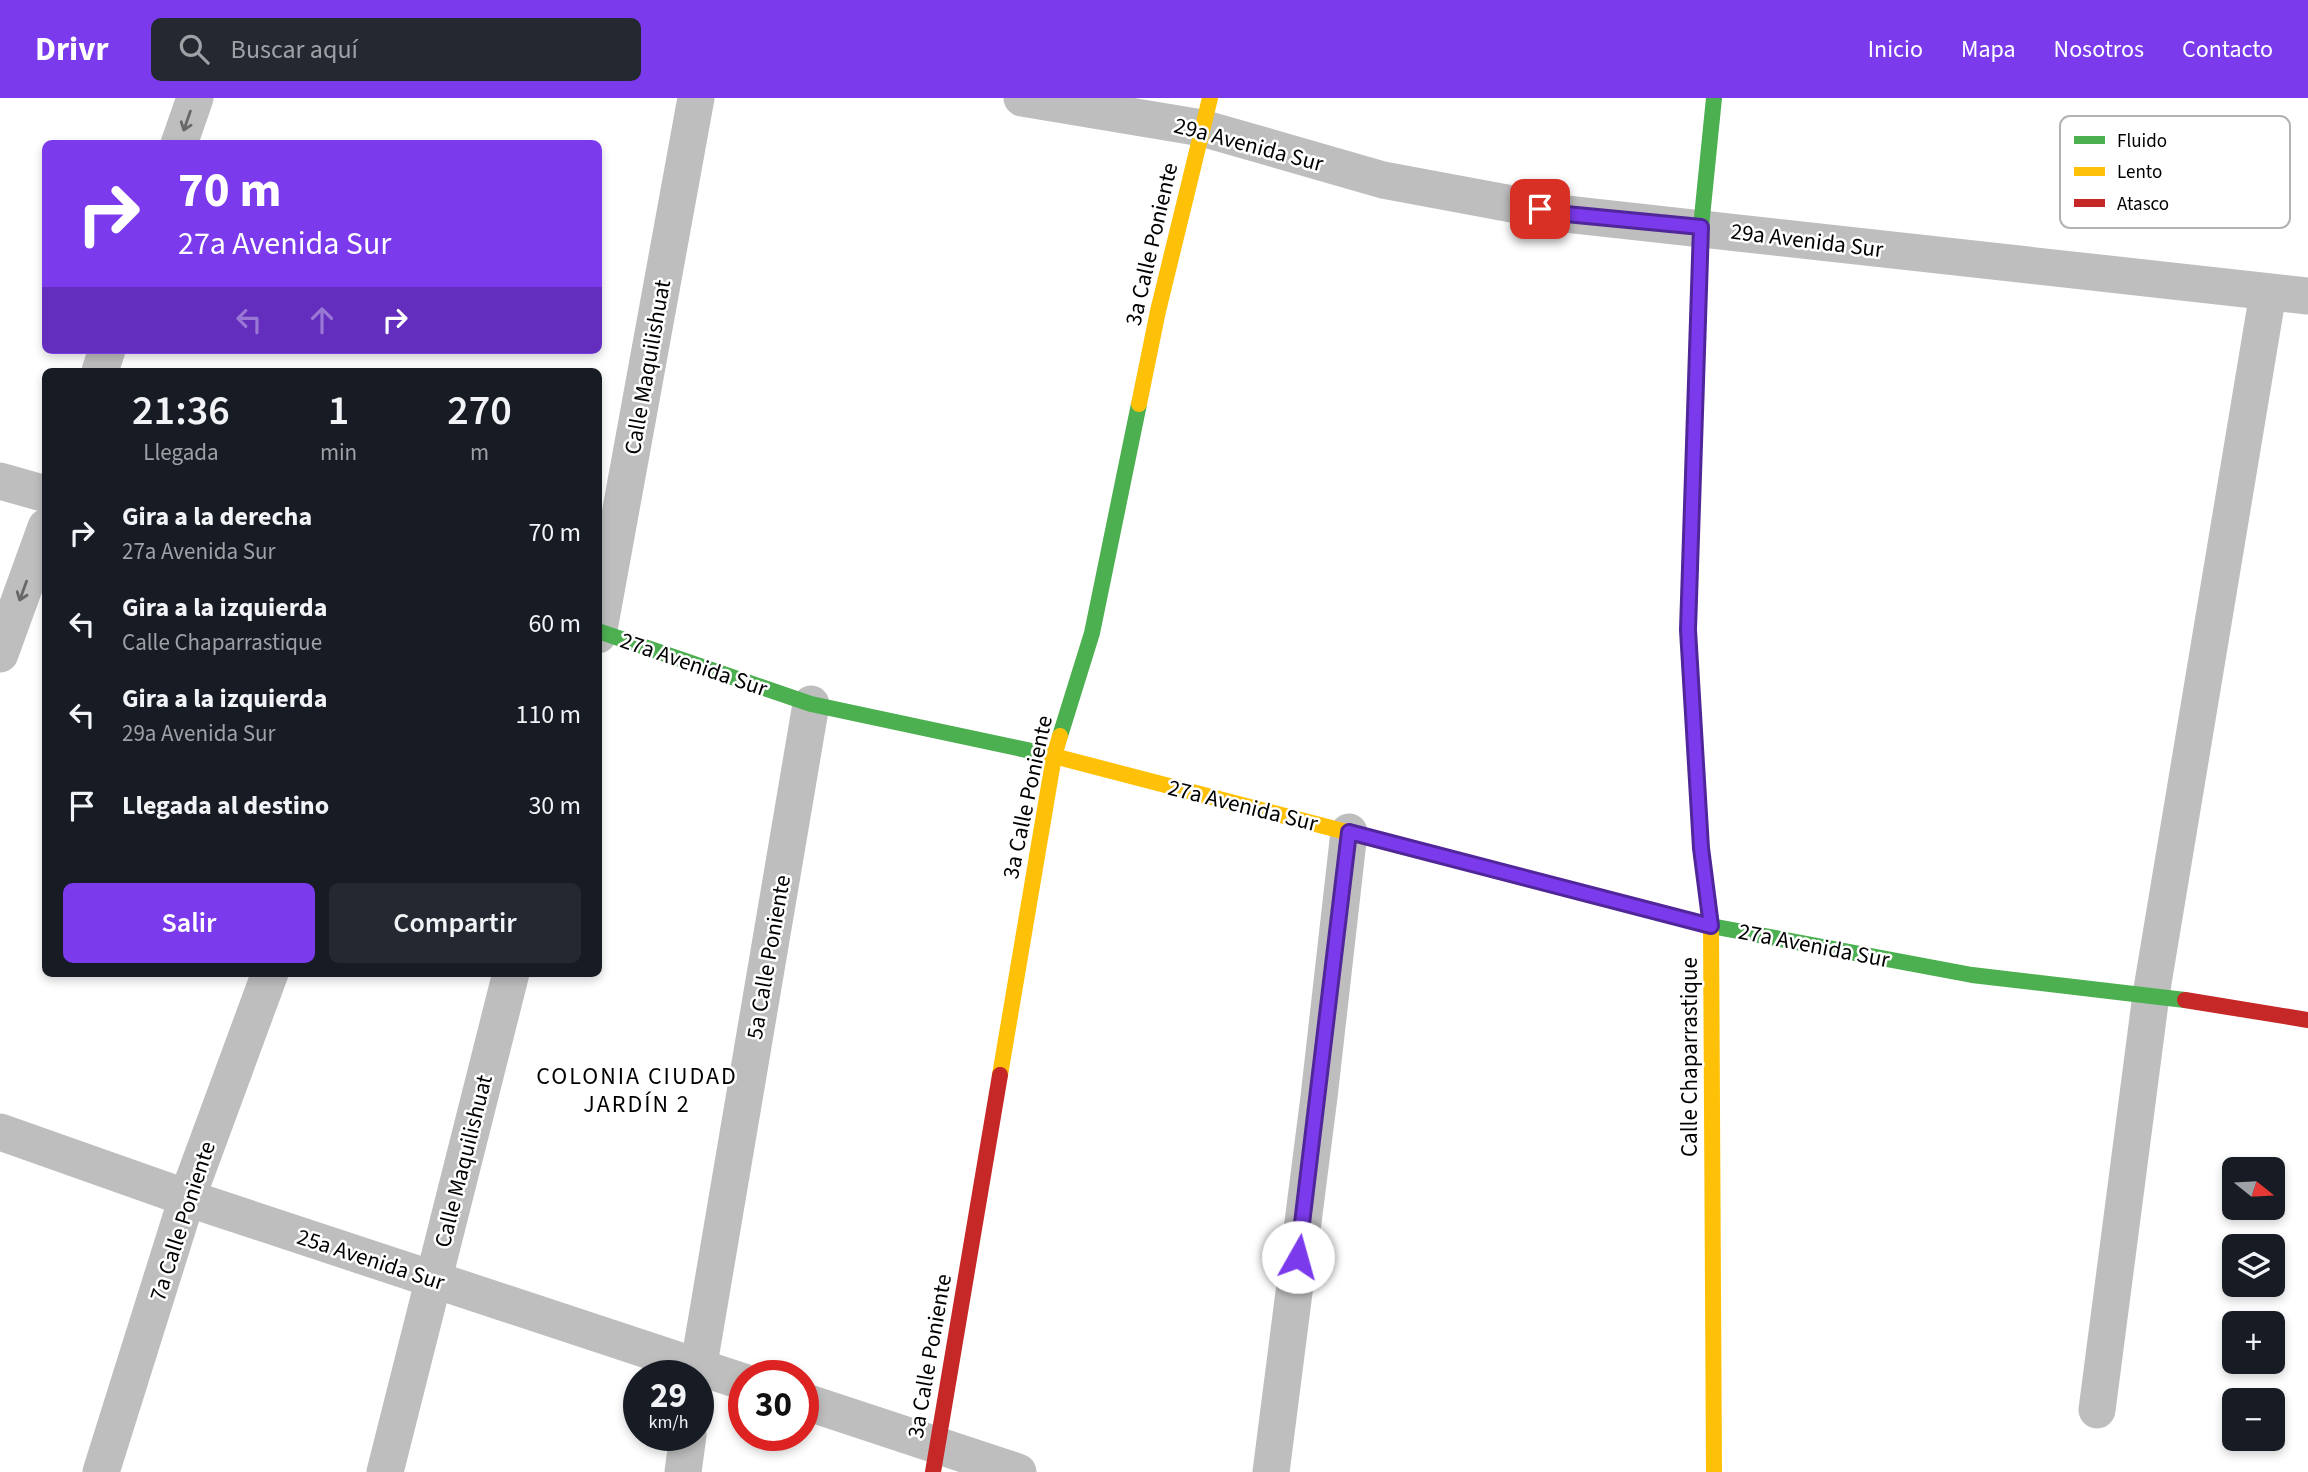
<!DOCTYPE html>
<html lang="es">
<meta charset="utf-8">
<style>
body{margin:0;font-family:"Source Sans 3",sans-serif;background:#242831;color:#f1f3f6;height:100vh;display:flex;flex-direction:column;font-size:26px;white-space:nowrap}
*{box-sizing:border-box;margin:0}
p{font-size:23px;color:#9ea1a6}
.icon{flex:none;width:38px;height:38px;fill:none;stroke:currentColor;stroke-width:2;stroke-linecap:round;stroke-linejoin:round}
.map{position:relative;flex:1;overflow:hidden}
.sheet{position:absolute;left:42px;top:270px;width:560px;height:609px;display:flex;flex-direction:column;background:#171b24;border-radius:10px;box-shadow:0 4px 10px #0003}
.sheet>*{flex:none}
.top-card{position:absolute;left:42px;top:42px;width:560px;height:214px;border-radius:10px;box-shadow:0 4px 10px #0003;background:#7c3aed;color:#fff;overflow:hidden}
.needle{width:46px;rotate:108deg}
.buttons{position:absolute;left:2222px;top:1059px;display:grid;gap:14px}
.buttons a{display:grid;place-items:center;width:63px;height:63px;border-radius:10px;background:#171b24;box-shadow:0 4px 10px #0003;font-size:35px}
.speed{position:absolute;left:623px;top:1262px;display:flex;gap:14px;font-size:35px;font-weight:700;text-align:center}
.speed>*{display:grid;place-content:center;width:91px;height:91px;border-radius:50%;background:#171b24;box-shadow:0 4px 10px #0003;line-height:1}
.speed small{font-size:18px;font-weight:400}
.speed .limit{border:10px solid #d22;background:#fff;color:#111}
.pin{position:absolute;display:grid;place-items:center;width:60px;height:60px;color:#fff;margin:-30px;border-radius:14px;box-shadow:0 4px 10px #0006}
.me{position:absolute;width:77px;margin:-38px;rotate:7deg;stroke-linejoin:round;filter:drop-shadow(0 0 5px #0008)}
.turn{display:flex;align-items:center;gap:24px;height:147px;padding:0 21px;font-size:32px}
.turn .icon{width:91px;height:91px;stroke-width:2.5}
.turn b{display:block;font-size:49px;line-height:60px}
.lanes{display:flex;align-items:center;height:66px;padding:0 21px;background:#0003;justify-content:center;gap:35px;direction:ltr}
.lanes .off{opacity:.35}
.eta{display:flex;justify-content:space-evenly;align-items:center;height:119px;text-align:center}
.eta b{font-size:42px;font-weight:600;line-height:49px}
.cta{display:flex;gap:14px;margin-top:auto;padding:14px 21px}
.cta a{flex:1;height:80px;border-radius:10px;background:#7c3aed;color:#fff;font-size:28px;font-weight:600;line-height:80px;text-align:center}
.cta a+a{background:#242831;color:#f1f3f6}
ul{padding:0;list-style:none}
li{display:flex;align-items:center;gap:21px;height:91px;padding:0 21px}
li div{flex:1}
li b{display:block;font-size:26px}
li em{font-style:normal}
header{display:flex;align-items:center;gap:42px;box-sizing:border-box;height:98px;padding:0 35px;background:#7c3aed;color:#fff}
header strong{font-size:33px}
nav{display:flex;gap:38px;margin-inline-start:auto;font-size:24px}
.search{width:490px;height:63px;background:#242831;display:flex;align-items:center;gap:18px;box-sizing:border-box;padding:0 24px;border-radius:10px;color:#9ea1a6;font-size:26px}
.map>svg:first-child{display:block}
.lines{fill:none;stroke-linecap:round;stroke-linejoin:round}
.street{stroke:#bebebe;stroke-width:37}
.fast{stroke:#4caf50;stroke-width:16}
.slow{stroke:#ffc107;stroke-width:16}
.jam{stroke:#c62828;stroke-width:16}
.oneway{stroke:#686868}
.route-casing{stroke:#51269a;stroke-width:18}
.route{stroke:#7c3aed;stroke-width:12}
.labels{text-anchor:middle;stroke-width:5;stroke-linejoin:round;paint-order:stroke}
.street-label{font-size:23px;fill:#000;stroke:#fff}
.neighbourhood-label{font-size:24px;letter-spacing:2px;fill:#000;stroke:#fff}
.key{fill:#fff;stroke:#b2b2b2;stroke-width:2}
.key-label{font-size:19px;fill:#000}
</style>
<header>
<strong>Drivr</strong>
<div class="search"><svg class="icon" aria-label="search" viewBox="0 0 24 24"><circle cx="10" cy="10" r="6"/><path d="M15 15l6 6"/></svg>Buscar aquí</div>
<nav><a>Inicio</a><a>Mapa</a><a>Nosotros</a><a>Contacto</a></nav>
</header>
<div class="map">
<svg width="2308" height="1374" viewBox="0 0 2308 1374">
<rect width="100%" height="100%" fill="#fff"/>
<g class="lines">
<g class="street">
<polyline points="1022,0 1202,30 1383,82 1566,116 2308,198"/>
<polyline points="179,46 195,0"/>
<polyline points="100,273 107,252"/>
<polyline points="0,383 46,396"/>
<polyline points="598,537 696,0"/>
<polyline points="0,556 46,429"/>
<polyline points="0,1034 187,1100 744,1284"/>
<polyline points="697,1278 811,606"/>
<polyline points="803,1303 1018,1374"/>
<polyline points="2097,1312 2151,897 2268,195"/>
<polyline points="101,1374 187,1100 270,875"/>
<polyline points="385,1374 511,875"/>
<polyline points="683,1374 688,1337"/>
<polyline points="1271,1374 1319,999 1349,734"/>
</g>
<g class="fast">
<polyline points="1695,318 1701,129 1714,0"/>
<polyline points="598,533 811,606 1050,657"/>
<polyline points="1060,638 1092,535 1139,306"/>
<polyline points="1620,805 1711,828 1972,877 2185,902"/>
</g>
<g class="slow">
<polyline points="1139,306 1158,213 1210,0"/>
<polyline points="1050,657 1620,805"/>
<polyline points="1701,754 1711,828 1714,1374"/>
<polyline points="1000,977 1054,658 1060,638"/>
</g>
<g class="jam">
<polyline points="1695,318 1688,532 1701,754"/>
<polyline points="2185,902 2308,922"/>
<polyline points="933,1374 1000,977"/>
</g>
</g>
<defs><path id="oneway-shaft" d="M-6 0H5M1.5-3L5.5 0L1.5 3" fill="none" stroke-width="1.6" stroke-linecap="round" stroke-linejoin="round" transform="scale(1.75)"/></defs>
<g class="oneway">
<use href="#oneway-shaft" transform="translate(187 23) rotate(109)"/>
<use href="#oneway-shaft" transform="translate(23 493) rotate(110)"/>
</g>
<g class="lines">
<defs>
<polyline id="route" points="1298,1159 1349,734 1711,828 1701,750 1688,532 1701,129 1566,116 1540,111"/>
</defs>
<use href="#route" class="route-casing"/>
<use href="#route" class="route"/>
</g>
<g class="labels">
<g class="street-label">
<text transform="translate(1249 46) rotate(15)" y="8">29a Avenida Sur</text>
<text transform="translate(1807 142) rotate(7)" y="8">29a Avenida Sur</text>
<text transform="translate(1151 146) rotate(-77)" y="8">3a Calle Poniente</text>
<text transform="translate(647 269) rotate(-80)" y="8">Calle Maquilishuat</text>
<text transform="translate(694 566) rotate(19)" y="8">27a Avenida Sur</text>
<text transform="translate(1027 699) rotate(-78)" y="8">3a Calle Poniente</text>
<text transform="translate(1243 707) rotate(14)" y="8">27a Avenida Sur</text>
<text transform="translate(1814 847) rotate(11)" y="8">27a Avenida Sur</text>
<text transform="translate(768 859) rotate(-80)" y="8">5a Calle Poniente</text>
<text transform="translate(1689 959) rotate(-90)" y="8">Calle Chaparrastique</text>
<text transform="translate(463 1063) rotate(-76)" y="8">Calle Maquilishuat</text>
<text transform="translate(182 1123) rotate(-72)" y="8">7a Calle Poniente</text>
<text transform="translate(371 1161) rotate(18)" y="8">25a Avenida Sur</text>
<text transform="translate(929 1258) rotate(-80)" y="8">3a Calle Poniente</text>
</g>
<g class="neighbourhood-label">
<text x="637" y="986">COLONIA CIUDAD<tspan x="637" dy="28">JARDÍN 2</tspan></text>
</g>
</g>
<rect x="2060" y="18" width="230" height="112" rx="10" class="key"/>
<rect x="2074" y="38" width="31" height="8" fill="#4caf50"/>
<rect x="2074" y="69" width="31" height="9" fill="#ffc107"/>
<rect x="2074" y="101" width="31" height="8" fill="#c62828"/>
<g class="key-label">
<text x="2117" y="49">Fluido</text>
<text x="2117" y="80">Lento</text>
<text x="2117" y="112">Atasco</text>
</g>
</svg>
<div class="buttons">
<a><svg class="needle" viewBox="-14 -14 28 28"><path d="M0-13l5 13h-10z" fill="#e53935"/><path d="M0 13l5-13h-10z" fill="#9ea1a6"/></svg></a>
<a><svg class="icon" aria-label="layers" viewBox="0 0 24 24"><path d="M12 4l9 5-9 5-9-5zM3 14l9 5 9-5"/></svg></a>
<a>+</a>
<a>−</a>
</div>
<div class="speed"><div>29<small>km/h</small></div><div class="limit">30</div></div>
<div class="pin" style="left:1540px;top:111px;background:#d93025"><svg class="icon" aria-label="arrive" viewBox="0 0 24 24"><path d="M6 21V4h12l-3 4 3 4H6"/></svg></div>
<svg class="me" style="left:1298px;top:1159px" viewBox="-20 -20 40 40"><circle r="19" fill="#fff"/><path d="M0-13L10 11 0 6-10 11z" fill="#7c3aed"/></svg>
<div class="top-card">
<div class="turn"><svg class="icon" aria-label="right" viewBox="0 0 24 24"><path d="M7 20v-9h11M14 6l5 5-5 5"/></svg><div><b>70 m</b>27a Avenida Sur</div></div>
<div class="lanes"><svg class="icon off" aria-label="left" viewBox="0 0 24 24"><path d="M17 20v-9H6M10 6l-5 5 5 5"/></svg><svg class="icon off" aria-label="ahead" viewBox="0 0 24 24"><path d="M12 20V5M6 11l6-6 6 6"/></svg><svg class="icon" aria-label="right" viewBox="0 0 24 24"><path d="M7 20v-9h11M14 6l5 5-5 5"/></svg></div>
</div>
<section class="sheet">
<div class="eta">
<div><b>21:36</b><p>Llegada</p></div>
<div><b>1</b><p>min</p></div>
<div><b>270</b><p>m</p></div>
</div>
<ul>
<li><svg class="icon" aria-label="right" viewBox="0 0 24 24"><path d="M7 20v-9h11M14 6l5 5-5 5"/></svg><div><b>Gira a la derecha</b><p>27a Avenida Sur</p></div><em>70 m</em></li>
<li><svg class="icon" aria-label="left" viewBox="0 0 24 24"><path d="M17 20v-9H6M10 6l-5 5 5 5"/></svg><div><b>Gira a la izquierda</b><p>Calle Chaparrastique</p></div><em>60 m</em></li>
<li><svg class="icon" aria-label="left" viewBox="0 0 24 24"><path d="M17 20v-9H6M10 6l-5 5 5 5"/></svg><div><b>Gira a la izquierda</b><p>29a Avenida Sur</p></div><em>110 m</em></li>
<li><svg class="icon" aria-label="arrive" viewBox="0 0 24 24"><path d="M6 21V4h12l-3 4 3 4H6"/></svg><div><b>Llegada al destino</b></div><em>30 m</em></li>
</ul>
<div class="cta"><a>Salir</a><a>Compartir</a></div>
</section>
</div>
